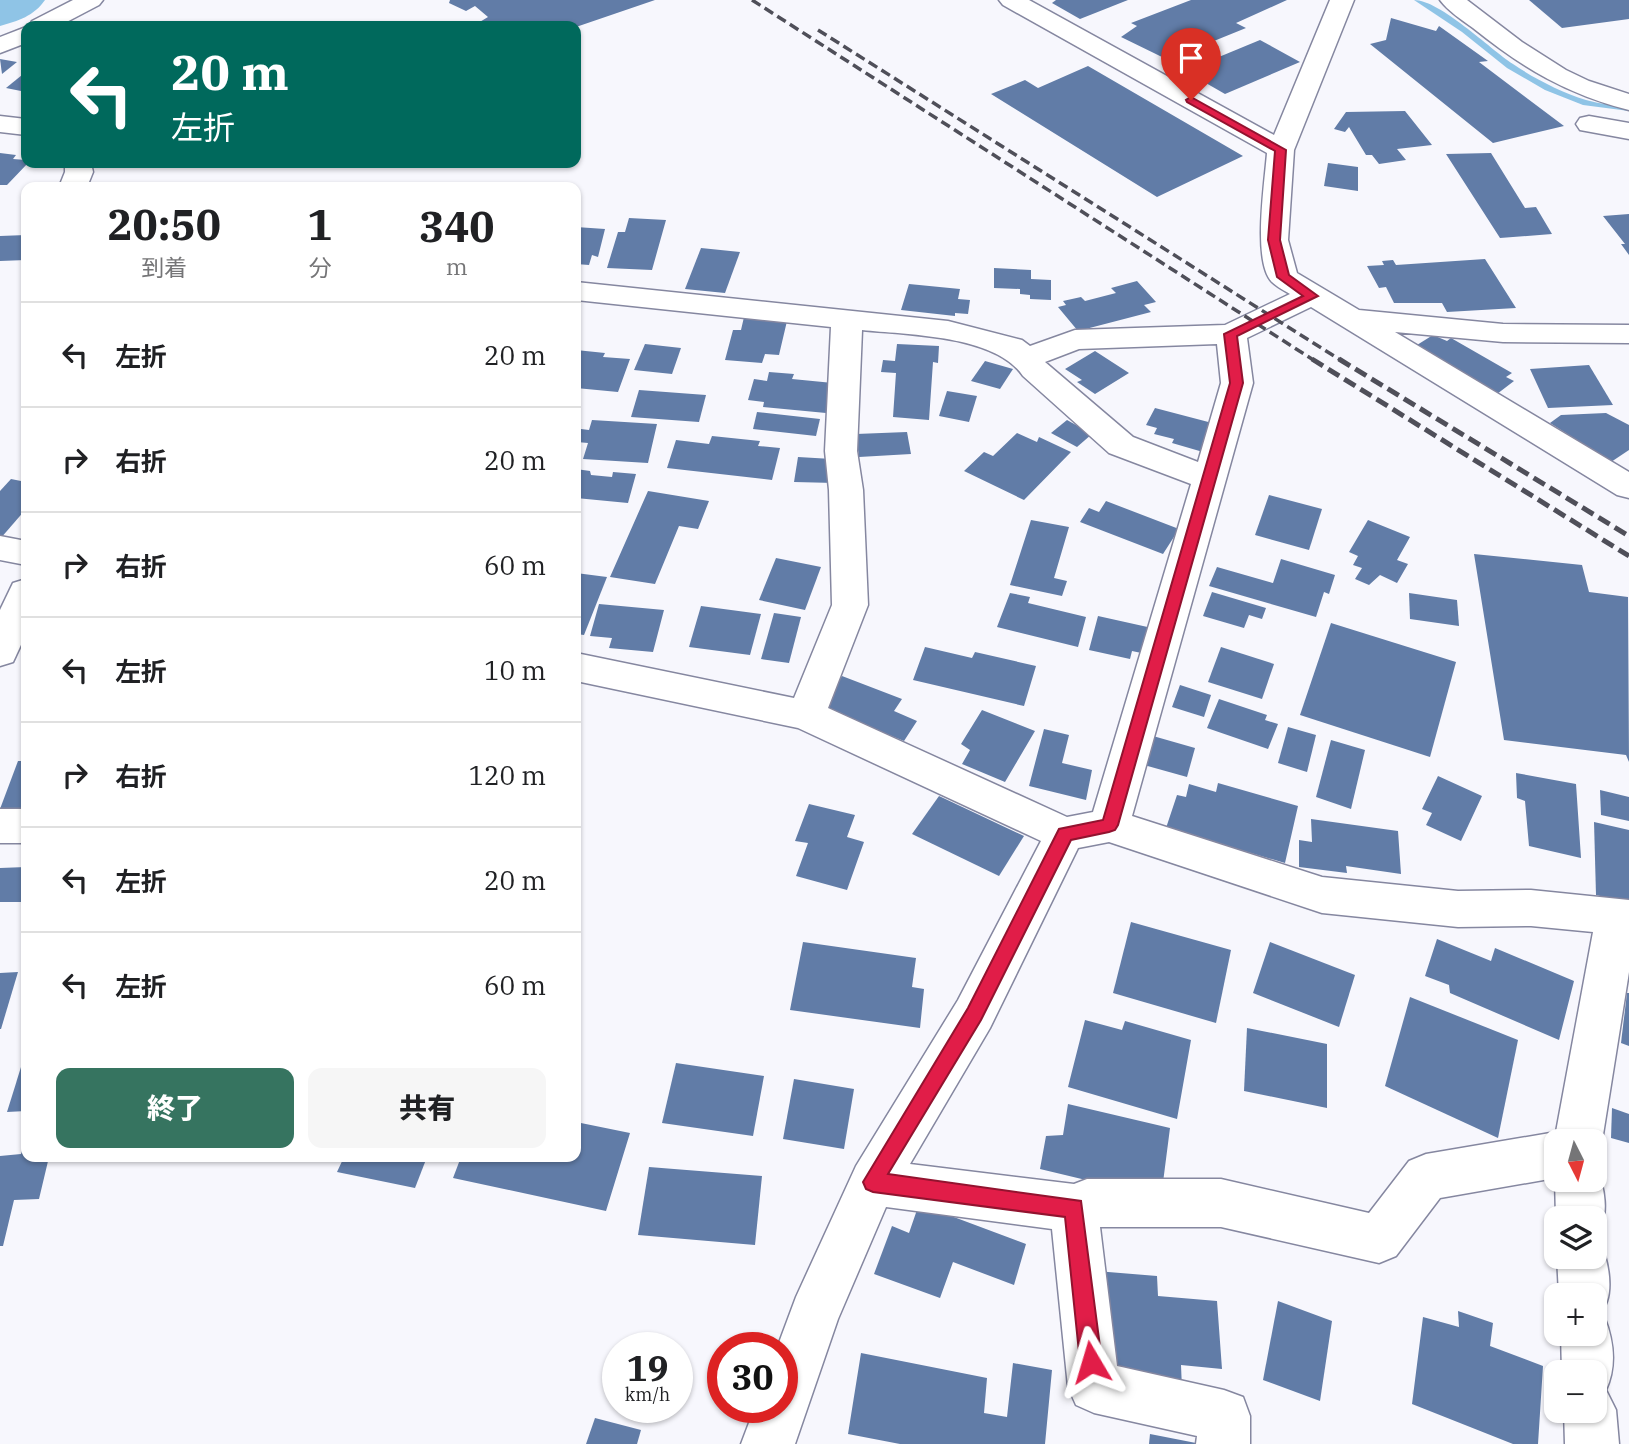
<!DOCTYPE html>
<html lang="ja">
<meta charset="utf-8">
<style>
body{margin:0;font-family:"IBM Plex Serif","Noto Sans JP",serif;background:#f6f6f6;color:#202124;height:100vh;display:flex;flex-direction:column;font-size:26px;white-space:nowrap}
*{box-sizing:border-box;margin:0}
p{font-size:23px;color:#757577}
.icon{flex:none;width:38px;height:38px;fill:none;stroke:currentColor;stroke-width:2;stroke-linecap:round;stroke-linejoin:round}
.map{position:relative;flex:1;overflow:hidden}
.sheet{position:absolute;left:21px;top:182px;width:560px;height:980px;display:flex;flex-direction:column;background:#fff;border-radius:14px;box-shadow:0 2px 5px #0004}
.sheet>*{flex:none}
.hud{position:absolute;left:21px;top:21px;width:560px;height:147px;border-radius:14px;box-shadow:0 2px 5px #0004;background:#00695c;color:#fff;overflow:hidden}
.needle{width:46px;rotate:174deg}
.buttons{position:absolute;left:1544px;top:1129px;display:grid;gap:14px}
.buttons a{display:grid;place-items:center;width:63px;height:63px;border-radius:14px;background:#fff;box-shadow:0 2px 5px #0004;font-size:35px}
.speed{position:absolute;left:602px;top:1332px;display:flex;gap:14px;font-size:35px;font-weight:700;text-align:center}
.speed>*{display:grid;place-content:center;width:91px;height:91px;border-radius:50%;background:#fff;box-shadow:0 2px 5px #0004;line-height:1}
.speed small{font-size:18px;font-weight:400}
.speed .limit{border:10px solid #d22;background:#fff;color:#111}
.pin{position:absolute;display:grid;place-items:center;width:60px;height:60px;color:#fff;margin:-72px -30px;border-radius:50% 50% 50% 0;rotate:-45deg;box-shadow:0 0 7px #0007}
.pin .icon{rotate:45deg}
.me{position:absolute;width:77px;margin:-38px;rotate:353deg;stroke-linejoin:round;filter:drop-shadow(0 0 5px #0008)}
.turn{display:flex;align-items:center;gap:24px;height:147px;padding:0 35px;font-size:32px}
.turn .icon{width:91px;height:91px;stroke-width:2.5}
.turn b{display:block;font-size:49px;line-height:60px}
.eta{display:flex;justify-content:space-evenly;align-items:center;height:119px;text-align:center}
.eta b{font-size:42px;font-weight:800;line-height:49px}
.action{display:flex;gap:14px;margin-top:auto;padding:14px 35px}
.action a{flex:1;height:80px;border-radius:14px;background:#367460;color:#fff;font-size:28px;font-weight:800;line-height:80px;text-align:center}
.action a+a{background:#f6f6f6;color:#202124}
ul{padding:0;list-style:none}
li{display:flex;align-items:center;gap:21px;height:105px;padding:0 35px;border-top:2px solid #e0e0e0}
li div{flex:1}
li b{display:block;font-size:26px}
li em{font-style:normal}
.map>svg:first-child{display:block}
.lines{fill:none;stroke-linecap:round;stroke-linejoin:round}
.stream{fill:#8fc4e6;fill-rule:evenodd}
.river{fill:#8fc4e6;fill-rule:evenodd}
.building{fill:#617ca7}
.minor-casing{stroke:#8587a0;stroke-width:3}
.minor{fill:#fff;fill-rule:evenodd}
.rail-far1{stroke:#4f4f59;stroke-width:3.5;stroke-dasharray:10 5;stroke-linecap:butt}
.rail{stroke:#4f4f59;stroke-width:5;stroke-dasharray:13 6;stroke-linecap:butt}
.route{fill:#e11d48;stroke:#92132f;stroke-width:2}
</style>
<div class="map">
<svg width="1629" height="1444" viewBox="0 0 1629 1444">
<rect width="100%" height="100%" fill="#f7f7fd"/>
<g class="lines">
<path class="stream" d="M 1414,0 C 1440,0 1490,49 1513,64 C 1535,79 1561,92 1586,100 C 1599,104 1615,105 1629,107 L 1629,111 L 1583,105 L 1545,90 L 1507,68 L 1462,32 Z"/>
<path class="river" d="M 0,0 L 45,0 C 34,16 18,21 0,26 Z"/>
</g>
<g class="building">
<polygon points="450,0 655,0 576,27 473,26 488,17 475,6 466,11 449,3"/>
<polygon points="1056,0 1128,0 1080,19 1052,3"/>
<polygon points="1191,0 1287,0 1236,23 1246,28 1204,45 1193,40 1162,57 1121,37 1137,26 1131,23"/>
<polygon points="1529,0 1629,0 1629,19 1562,28"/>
<polygon points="1391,18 1436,31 1439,26 1488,61 1479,62 1564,126 1493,143 1370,44 1386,40"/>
<polygon points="1260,40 1300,62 1225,94 1185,71"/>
<polygon points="0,59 17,62 2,74"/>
<polygon points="1088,66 1243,156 1157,197 991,94 1025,80 1038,88"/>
<polygon points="22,75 26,76 26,92 6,88"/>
<polygon points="1405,111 1432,145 1397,149 1406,160 1379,164 1372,155 1366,155 1349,127 1345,132 1334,129 1346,112"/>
<polygon points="0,153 16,155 13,159 26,160 28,163 7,185 0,185"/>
<polygon points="1491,153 1525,208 1536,207 1552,234 1500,238 1446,154"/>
<polygon points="1328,163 1358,167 1358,191 1324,186"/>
<polygon points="1629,214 1629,255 1621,244 1625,244 1603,216"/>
<polygon points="629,218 666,220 652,270 607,268 618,232 625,232"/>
<polygon points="576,227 605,229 598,257 592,255 589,265 576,264"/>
<polygon points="26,235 26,260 0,261 0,236"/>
<polygon points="701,248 740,252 725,293 685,289"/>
<polygon points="1485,259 1516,308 1447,312 1442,303 1394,303 1386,287 1379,288 1367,266 1384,265 1382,261 1393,260 1396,265"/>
<polygon points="994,268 1031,270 1031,279 1051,280 1051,300 1030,299 1030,295 1020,294 1020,289 994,288"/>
<polygon points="1137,281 1156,302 1144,305 1151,312 1078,331 1058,307 1066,305 1063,301 1081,297 1085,301 1116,293 1111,288"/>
<polygon points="909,284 960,289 958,299 970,300 968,314 955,313 955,316 901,310"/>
<polygon points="744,317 787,321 779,355 765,354 762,363 725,360 733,330 741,330"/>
<polygon points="1433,335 1447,341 1451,338 1512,373 1506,377 1514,381 1497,394 1417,345"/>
<polygon points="645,344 681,348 672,374 634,370"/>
<polygon points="897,344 939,346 938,363 933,362 929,420 893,417 896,373 881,372 883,360 895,361"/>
<polygon points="576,350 605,353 603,357 630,359 618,392 576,388"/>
<polygon points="1095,351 1129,373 1095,394 1077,382 1082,380 1065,369"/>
<polygon points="985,361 1013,369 1000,389 971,381"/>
<polygon points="1589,365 1613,405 1548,408 1530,369"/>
<polygon points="769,372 794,374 792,379 833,383 826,413 763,407 764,402 748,400 754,379 767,381"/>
<polygon points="639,390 706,395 699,422 631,417"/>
<polygon points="947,391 977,396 969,422 939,416"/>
<polygon points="1155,408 1216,424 1203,452 1172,443 1174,439 1154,434 1157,428 1146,425"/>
<polygon points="757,412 820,419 816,436 753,429"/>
<polygon points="1606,413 1629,425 1629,450 1611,462 1550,423 1561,415"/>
<polygon points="592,420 657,424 648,463 583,459 588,443 577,442 581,429 589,430"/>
<polygon points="1067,420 1092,434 1077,447 1051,433"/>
<polygon points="907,432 911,454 859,457 856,434"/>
<polygon points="1017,433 1037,442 1039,437 1071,452 1024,500 964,471 984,452 993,456"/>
<polygon points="712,436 760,441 758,446 780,448 772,480 667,468 676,440 709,444"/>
<polygon points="798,457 832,459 835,483 794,482"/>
<polygon points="576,469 590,471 591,475 612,477 613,472 636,474 628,503 576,498"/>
<polygon points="11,479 26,482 26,509 0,539 0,491"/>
<polygon points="648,491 709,501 698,529 679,526 655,584 610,577"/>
<polygon points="1269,495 1322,509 1309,550 1255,535"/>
<polygon points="1106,501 1179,529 1163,554 1080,522 1089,508 1099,512"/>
<polygon points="1031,520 1069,527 1054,578 1067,581 1062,596 1010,585"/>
<polygon points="1368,520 1410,537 1397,560 1408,564 1397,583 1380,575 1369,585 1355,579 1362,568 1353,565 1358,556 1349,552"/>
<polygon points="1474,554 1582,565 1589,592 1628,597 1629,762 1626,755 1504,740"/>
<polygon points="776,558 821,567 805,610 759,600"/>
<polygon points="1281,559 1335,575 1329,594 1324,592 1316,617 1209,586 1217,567 1273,583"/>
<polygon points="576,573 607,577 584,635 576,634"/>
<polygon points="1212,592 1266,608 1262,619 1249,615 1244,628 1203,616"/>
<polygon points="1010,593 1030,597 1028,603 1086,617 1078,647 997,627"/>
<polygon points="1409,593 1457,600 1459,626 1410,619"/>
<polygon points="599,604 664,610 653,652 609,648 612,638 590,636"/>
<polygon points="701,606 761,614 750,655 689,647"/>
<polygon points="774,613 801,617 789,663 761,659"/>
<polygon points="1098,616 1152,628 1146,654 1132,651 1130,659 1089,650"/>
<polygon points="1331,623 1456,662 1430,757 1300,715"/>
<polygon points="925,647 972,658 975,652 1036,666 1024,706 913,680"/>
<polygon points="1221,647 1274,664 1262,699 1208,682"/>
<polygon points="842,676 902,699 894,711 917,721 904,741 821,708"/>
<polygon points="1180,685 1211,695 1204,717 1172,707"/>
<polygon points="1219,699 1267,715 1265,720 1278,724 1268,749 1207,728"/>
<polygon points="982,710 1035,731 1005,782 962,764 970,750 961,744"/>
<polygon points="1288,727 1316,735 1307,772 1278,763"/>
<polygon points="1044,729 1069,735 1062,763 1092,770 1086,800 1029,786"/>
<polygon points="1153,736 1195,748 1187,777 1144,765"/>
<polygon points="1331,740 1365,750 1351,809 1316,797"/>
<polygon points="18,761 26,761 26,808 0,809"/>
<polygon points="1516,773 1576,784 1581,858 1529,846 1525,801 1517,798"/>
<polygon points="1438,776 1482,796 1461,841 1426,825 1432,813 1422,809"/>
<polygon points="1218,783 1298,806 1285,863 1166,828 1177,795 1186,797 1189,784 1216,792"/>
<polygon points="1600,790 1629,797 1629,821 1601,815"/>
<polygon points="939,796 1024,836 999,876 912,834"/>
<polygon points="809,804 855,815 847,837 864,842 847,890 796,876 808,843 795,841"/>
<polygon points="1311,819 1398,831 1401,874 1346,866 1347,873 1299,867 1299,840 1312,842"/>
<polygon points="1594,822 1629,830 1629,903 1596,895"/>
<polygon points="26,867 26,890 22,902 0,902 0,868"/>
<polygon points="1131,922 1231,950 1216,1023 1113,993"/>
<polygon points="1437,939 1491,961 1495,948 1574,981 1559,1040 1450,993 1449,985 1425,976"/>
<polygon points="803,942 916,958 912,987 924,989 920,1028 790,1010"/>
<polygon points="1270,942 1355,975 1339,1027 1253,993"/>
<polygon points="18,972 1,1029 0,1029 0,973"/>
<polygon points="1627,993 1629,993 1629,1046 1621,1043"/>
<polygon points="1410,997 1518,1040 1498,1138 1385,1086"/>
<polygon points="1085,1020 1122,1030 1125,1021 1191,1040 1177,1119 1068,1087"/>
<polygon points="1247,1028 1327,1044 1327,1108 1244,1091"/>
<polygon points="26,1051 26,1111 7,1112"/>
<polygon points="676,1063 764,1076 753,1136 662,1123"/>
<polygon points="794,1079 854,1089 844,1149 783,1139"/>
<polygon points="1068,1104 1170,1128 1161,1198 1040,1169 1046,1136 1063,1135"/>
<polygon points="1612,1108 1629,1114 1629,1143 1611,1138"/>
<polygon points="576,1122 630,1133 606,1211 453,1178 461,1157 576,1157"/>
<polygon points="25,1139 26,1157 49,1157 39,1199 14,1200 3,1246 0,1246 0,1156 21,1154"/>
<polygon points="344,1157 427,1157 415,1188 337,1172"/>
<polygon points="649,1167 762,1176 755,1245 638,1235"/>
<polygon points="919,1204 1026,1244 1014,1285 953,1262 940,1298 874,1274 892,1226 909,1233"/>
<polygon points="1096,1271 1157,1276 1158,1296 1217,1301 1222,1369 1181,1365 1182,1389 1099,1380"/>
<polygon points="1278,1301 1332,1321 1320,1401 1263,1380"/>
<polygon points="1458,1311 1493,1323 1490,1346 1543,1366 1538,1444 1513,1444 1412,1404 1423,1317 1459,1327"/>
<polygon points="861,1353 987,1378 984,1413 1007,1417 1013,1363 1052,1370 1045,1444 900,1444 848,1434"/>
<polygon points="595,1418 641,1430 637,1444 586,1444"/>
<polygon points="1150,1434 1196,1443 1196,1444 1149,1444"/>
</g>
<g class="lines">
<defs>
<g id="minor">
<polygon points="73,0 103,0 99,5 59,26 29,26 32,21"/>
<path d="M 999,0 L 1029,0 L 1274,135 L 1330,0 L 1354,0 L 1294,150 L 1288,240 L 1297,273 L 1359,310 L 1503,324 L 1629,325 L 1629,343 L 1503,342 L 1395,332 L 1629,472 L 1629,498 L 1617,495 L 1311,307 L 1247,338 L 1253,383 L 1132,816 L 1322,877 L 1458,891 L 1531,890 L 1629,900 L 1629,972 L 1602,1141 L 1594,1157 L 1594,1141 L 1556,1141 L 1556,1180 L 1594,1180 L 1595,1164 C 1604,1184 1612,1219 1594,1236 L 1594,1218 L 1556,1218 L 1555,1178 L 1440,1198 L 1396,1256 L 1379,1263 L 1221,1227 L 1100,1227 L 1117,1366 L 1224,1390 L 1243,1397 L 1250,1416 L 1250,1444 L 1196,1444 L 1197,1436 L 1094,1413 L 1076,1405 L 1068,1387 L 1052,1229 L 886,1207 L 838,1319 L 795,1444 L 741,1444 L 755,1407 L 782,1407 L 782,1348 L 777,1348 L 796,1297 L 856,1166 L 958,1000 L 1041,841 L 798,728 L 576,681 L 576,653 L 794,698 L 832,605 L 829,490 L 825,451 L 831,327 L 576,300 L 576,282 L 948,321 L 1022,340 L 1030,346 L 1075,330 L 1225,325 L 1290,294 C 1285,291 1277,287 1272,282 C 1252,262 1265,181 1267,153 L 1003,5 ZM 862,330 C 908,335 996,335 1023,376 L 1109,453 L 1191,484 L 1093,812 L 1067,817 L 828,708 L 868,605 L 863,490 L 857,451 ZM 1217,344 L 1221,383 L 1198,462 L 1133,437 L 1045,362 L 1079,349 ZM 1109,842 L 1322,913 L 1458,927 L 1531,926 L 1593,932 L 1556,1132 L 1426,1154 L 1409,1161 L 1369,1213 L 1221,1179 L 1087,1179 L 1074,1184 L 910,1164 L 990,1028 L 1078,848 Z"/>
<path d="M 1440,0 L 1467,0 L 1522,42 L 1566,70 L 1589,81 L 1629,94 L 1629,110 C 1566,94 1523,68 1473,28 C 1462,20 1448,11 1440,0 Z"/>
<polygon points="26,27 26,43 0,53 0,37"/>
<polygon points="0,116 26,119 26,135 0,132"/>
<polygon points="1589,116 1629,123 1629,139 1580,130 1576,124 1580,118"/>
<polygon points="65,163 91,163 93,172 87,187 59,187 65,172"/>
<polygon points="0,536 26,541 26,565 0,560"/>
<polygon points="26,579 26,634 13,662 0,666 0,610 13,583"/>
<rect x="0" y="809" width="26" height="34"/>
<path d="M 1594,1236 L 1599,1239 C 1608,1259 1617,1297 1599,1314 L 1604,1316 C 1614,1341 1617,1366 1606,1390 L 1616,1410 L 1619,1444 L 1565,1444 L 1564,1410 L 1594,1410 L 1594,1372 L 1562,1372 L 1561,1334 L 1594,1334 L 1594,1295 L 1559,1295 L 1557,1256 L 1594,1256 Z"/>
</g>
</defs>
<use href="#minor" class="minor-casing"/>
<use href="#minor" class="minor"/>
<g class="rail-far1">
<polyline points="752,0 1315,361"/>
<polyline points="818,30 1342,361"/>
</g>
<g class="rail">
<polyline points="1312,359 1629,556"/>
<polyline points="1339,359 1629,536"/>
</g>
</g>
<polygon class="route" points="1191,97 1286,150 1280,240 1289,275 1318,296 1237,336 1243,383 1118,825 1115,830 1109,832 1071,840 981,1020 888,1174 1081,1201 1102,1362 1099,1369 1091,1372 1084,1369 1080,1362 1065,1217 873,1192 866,1189 863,1182 968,1008 1059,829 1103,820 1230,383 1224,334 1303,296 1277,277 1268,240 1275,151 1187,102 1186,100"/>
</svg>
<div class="buttons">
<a><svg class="needle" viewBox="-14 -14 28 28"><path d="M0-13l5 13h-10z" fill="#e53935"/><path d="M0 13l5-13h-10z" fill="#757577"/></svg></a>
<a><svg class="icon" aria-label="layers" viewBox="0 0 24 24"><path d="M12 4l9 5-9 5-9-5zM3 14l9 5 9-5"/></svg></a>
<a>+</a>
<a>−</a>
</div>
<div class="speed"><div>19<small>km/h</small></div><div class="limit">30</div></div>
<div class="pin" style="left:1191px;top:100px;background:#d93025"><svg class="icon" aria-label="arrive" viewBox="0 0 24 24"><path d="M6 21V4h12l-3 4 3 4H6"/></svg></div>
<svg class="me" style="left:1091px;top:1362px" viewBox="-20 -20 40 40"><path d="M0-17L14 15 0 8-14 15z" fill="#e11d48" stroke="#fff" stroke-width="4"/></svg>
<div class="hud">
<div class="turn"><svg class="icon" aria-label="left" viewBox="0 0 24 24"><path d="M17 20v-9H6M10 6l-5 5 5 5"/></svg><div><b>20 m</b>左折</div></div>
</div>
<section class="sheet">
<div class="eta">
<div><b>20:50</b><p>到着</p></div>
<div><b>1</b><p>分</p></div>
<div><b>340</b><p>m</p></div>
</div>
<ul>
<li><svg class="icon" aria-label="left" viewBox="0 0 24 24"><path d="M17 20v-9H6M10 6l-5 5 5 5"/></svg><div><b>左折</b></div><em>20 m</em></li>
<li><svg class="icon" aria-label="right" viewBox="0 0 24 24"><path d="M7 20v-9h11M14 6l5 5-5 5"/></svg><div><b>右折</b></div><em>20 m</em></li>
<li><svg class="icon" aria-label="right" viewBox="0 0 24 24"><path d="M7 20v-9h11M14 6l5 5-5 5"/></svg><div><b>右折</b></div><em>60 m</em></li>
<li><svg class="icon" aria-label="left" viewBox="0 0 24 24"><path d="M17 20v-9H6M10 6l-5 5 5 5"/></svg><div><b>左折</b></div><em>10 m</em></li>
<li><svg class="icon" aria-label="right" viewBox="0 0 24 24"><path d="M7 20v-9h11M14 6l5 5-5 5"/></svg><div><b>右折</b></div><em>120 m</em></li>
<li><svg class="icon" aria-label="left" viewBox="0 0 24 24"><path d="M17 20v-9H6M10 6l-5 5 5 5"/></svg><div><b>左折</b></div><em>20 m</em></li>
<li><svg class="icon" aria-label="left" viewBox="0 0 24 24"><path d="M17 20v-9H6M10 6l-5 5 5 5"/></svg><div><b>左折</b></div><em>60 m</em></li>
</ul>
<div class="action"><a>終了</a><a>共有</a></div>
</section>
</div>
